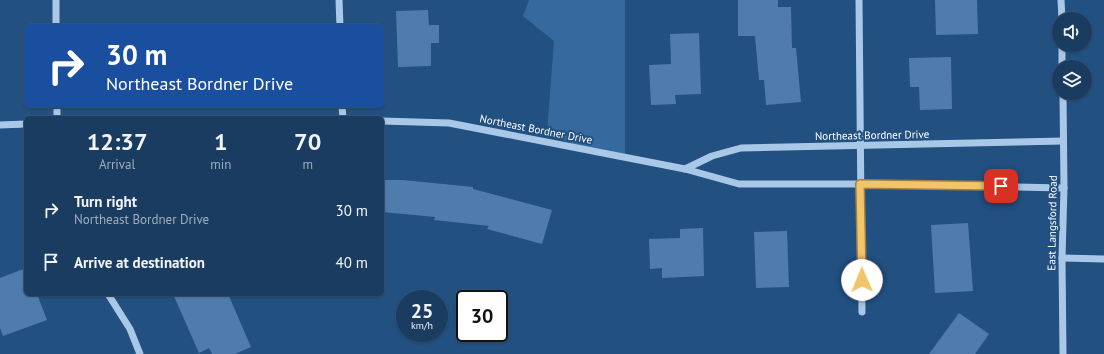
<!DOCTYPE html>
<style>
body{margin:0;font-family:"PT Sans",sans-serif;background:#234367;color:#f1f3f6;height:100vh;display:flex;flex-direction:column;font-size:15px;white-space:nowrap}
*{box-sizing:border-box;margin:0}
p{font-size:13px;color:#9fadbd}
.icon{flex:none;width:22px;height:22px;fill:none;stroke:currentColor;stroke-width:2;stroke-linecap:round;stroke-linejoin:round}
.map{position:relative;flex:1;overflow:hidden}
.drawer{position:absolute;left:24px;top:116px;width:360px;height:180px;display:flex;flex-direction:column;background:#1a3c61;border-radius:6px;box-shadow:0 1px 3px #0004,0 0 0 1px #385676}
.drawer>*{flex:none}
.guide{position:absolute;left:24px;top:24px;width:360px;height:84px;border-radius:6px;box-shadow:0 1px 3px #0004,0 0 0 1px #385676;background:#1a4fa0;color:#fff;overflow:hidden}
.controls{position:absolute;left:1052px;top:12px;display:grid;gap:8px}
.controls a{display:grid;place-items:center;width:40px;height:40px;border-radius:50%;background:#1a3c61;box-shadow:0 1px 3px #0004,0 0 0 1px #385676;font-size:20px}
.speed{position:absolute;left:396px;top:290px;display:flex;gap:8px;font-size:20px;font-weight:700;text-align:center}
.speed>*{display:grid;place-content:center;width:52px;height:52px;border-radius:50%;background:#1a3c61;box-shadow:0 1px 3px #0004,0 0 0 1px #385676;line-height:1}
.speed small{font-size:10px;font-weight:400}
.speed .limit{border:2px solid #111;border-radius:6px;background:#fff;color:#111}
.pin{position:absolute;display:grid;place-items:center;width:34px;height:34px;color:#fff;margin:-17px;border-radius:8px;box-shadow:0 2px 6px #0006}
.me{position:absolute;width:44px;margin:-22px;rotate:359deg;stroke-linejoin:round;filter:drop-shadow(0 0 3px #0008)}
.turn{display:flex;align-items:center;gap:14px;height:84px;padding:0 16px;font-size:18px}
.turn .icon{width:52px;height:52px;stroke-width:2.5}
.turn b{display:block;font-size:28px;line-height:34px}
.eta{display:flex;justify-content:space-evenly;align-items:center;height:68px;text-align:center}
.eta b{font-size:24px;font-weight:700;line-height:28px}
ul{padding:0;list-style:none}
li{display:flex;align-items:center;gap:12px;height:52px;padding:0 16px}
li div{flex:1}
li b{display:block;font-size:15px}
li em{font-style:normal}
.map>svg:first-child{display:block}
.green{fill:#366a9f}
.building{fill:#4f7cac}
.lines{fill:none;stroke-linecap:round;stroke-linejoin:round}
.minor{stroke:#a9c8e7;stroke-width:7}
.route-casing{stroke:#9e8046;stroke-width:10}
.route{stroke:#f3c56b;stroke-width:7}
.labels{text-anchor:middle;stroke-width:4;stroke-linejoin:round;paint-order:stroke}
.street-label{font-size:11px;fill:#fff;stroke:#225081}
</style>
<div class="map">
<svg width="1104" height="354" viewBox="0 0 1104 354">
<rect width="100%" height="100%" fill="#225081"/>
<polygon class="green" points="529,0 625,0 625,154 576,145 547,133 554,41 523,16"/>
<g class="building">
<polygon points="738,0 778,0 778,7 791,7 792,48 796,48 801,102 766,105 764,80 759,80 755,36 738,36"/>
<polygon points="935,0 977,0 978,34 936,35"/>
<polygon points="428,10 429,25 439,25 439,43 431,43 431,66 398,67 396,11"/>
<polygon points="699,33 701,94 675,95 676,104 651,105 649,65 671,64 670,34"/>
<polygon points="951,57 952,109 920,110 919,87 910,87 909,58"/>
<polygon points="382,180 403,180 473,187 473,189 552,210 542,244 487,229 489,226 434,220 435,217 382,212"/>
<polygon points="968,223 973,291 935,293 931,225"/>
<polygon points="703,228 704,276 662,278 662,268 650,269 649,239 680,238 680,229"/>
<polygon points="787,231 789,287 756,288 754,232"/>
<polygon points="26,268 26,294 37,294 47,320 3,336 0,328 0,278"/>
<polygon points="173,294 228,294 251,347 235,354 212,354 209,348 199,353"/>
<polygon points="959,313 989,334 975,354 929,354"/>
</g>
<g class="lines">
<g class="minor">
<polyline points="56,0 56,26"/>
<polyline points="339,0 340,26"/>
<polyline points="859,0 862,312"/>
<polyline points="1061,0 1062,19"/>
<polyline points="1062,45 1062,67"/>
<polyline points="1063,93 1064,188 1062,258 1063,354"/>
<polyline points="57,106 57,118"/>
<polyline points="342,106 343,118"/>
<polyline points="382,121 449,123 685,169 739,184 860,184 1064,188"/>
<polyline points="0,125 26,124"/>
<polyline points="685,169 712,156 741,148 1063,141"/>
<polyline points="1062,258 1104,259"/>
<polyline points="108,294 130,329 140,354"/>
</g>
</g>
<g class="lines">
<defs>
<polyline id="route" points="862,280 860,184 1001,186"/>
</defs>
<use href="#route" class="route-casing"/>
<use href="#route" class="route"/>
</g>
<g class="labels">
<g class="street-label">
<text transform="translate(536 129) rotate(11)" y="4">Northeast Bordner Drive</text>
<text transform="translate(872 135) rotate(-1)" y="4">Northeast Bordner Drive</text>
<text transform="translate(1052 223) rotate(-89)" y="4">East Langsford Road</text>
</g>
</g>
</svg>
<div class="controls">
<a><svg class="icon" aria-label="sound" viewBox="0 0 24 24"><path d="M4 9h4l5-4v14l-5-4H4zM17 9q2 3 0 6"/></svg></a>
<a><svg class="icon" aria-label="layers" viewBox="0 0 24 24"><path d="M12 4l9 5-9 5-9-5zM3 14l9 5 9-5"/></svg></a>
</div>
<div class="speed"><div>25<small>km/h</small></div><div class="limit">30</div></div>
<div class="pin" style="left:1001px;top:186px;background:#d93025"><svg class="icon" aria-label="arrive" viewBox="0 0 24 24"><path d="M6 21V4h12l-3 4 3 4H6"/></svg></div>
<svg class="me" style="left:862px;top:280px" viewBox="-20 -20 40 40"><circle r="19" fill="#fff"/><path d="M0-13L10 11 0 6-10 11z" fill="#f3c56b"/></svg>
<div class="guide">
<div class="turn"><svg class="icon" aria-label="right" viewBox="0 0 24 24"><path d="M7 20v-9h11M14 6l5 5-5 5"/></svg><div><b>30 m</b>Northeast Bordner Drive</div></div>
</div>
<section class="drawer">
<div class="eta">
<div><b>12:37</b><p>Arrival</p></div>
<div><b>1</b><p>min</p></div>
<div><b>70</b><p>m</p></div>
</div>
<ul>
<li><svg class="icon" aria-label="right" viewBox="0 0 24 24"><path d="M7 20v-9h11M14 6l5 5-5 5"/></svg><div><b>Turn right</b><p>Northeast Bordner Drive</p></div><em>30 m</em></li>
<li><svg class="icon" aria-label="arrive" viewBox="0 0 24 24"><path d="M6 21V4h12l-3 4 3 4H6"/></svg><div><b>Arrive at destination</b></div><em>40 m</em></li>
</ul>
</section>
</div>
